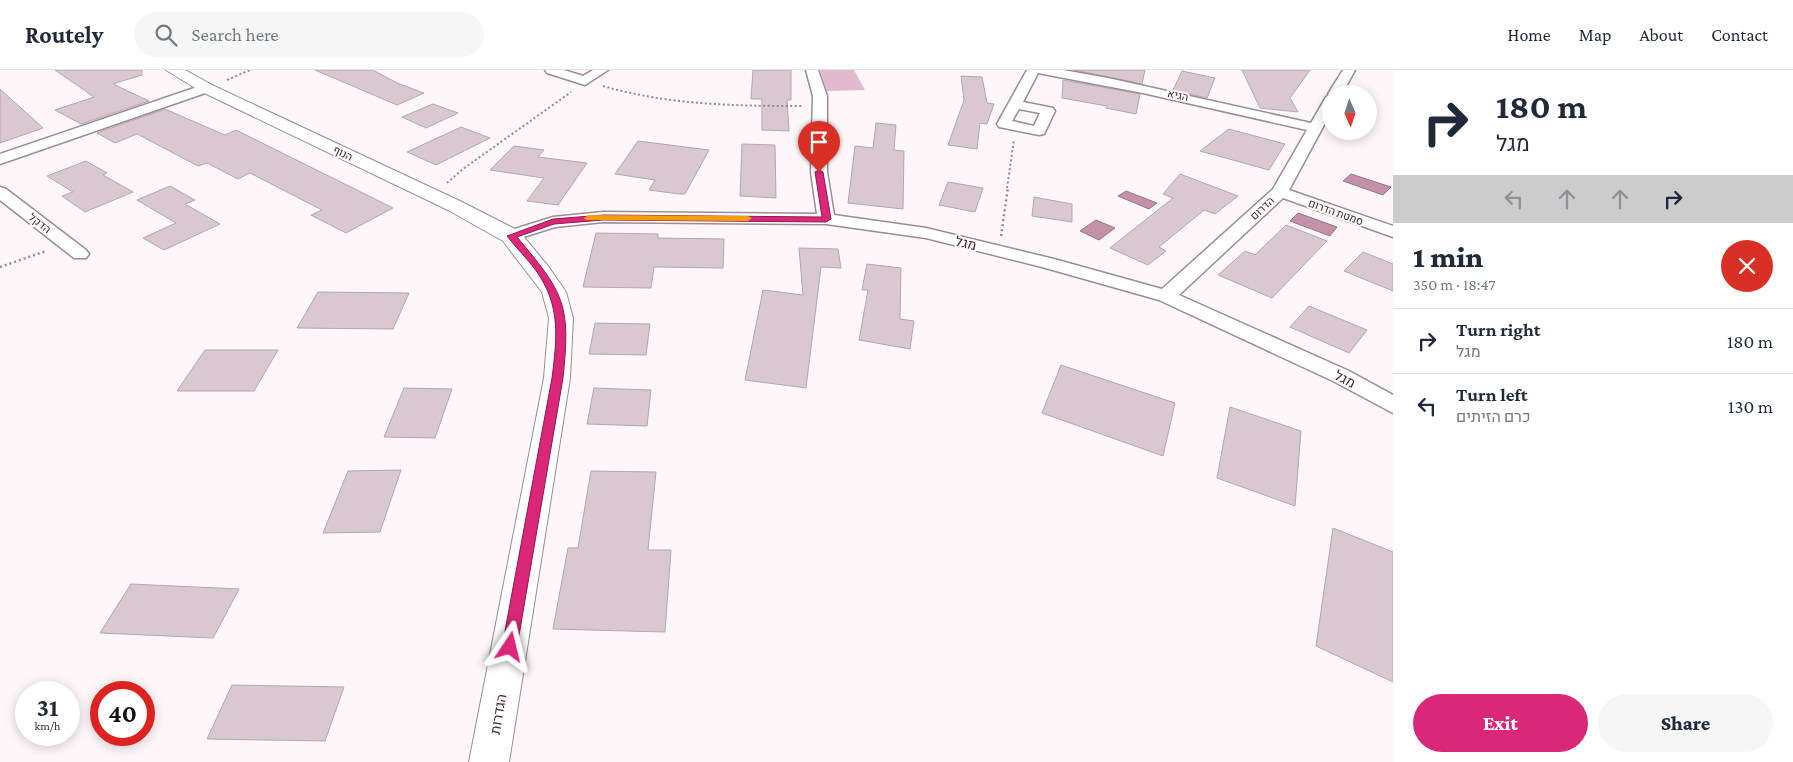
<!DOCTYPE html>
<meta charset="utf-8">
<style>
body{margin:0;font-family:"Crimson Pro",Heebo,serif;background:#f6f6f7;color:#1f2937;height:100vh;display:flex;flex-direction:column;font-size:19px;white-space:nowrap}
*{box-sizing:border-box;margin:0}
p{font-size:16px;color:#747a83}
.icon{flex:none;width:28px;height:28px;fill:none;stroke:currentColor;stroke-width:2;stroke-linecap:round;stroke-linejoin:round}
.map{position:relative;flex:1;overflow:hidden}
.drawer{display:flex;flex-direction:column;background:#fff;width:400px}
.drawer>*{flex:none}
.hud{background:#fff;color:#1f2937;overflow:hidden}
.needle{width:32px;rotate:177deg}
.controls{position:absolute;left:1322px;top:15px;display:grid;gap:10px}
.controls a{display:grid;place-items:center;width:55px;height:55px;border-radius:50%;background:#fff;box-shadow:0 2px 12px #0003;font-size:25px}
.speed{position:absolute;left:15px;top:611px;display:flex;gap:10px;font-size:25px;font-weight:700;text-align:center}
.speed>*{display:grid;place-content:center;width:65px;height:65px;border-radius:50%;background:#fff;box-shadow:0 2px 12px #0003;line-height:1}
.speed small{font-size:12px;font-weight:400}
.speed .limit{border:8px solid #d22;background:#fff;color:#111}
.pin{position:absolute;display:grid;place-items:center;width:42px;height:42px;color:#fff;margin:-51px -21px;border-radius:50% 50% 50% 0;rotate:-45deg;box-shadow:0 0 5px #0007}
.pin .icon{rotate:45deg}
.me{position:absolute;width:55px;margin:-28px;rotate:10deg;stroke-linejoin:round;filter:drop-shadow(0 0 4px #0008)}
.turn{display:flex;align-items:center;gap:18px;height:105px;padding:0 20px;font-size:22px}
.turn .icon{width:65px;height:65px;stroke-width:2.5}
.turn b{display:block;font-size:35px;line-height:42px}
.lanes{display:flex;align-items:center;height:48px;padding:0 20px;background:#0003;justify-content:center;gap:25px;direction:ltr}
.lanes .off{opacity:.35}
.round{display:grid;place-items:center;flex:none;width:52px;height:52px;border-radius:26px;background:#f6f6f7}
.head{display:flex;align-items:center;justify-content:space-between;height:85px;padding:0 20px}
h1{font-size:30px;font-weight:800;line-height:38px}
.cta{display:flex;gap:10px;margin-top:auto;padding:10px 20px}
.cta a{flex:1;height:58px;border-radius:30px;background:#db2777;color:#fff;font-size:20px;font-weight:800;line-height:58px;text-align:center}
.cta a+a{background:#f6f6f7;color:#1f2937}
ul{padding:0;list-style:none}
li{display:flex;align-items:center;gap:15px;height:65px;padding:0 20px;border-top:1px solid #e0e1e3}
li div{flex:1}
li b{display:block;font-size:19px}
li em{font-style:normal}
header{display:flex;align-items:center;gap:30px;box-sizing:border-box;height:70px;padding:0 25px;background:#fff;border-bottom:1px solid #e0e1e3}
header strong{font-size:24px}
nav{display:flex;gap:28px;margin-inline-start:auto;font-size:18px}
.search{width:350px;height:45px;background:#f6f6f7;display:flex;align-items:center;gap:12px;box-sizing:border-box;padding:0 18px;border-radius:28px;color:#747a83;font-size:19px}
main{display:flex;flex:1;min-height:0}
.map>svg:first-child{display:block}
.green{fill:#e2bacd}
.water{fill:#c392a9;stroke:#997485}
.building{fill:#dac8d0;stroke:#b6a5ad}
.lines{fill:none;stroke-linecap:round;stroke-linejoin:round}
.minor-casing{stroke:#9c8c93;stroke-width:3}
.tertiary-casing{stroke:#9c8c93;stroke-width:2}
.path-far1{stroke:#928b8e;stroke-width:2;stroke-dasharray:2 2.5;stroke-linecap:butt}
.path{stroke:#928b8e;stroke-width:2.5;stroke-dasharray:2 3;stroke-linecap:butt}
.minor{fill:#fff;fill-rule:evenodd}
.tertiary{fill:#fff;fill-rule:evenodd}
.route{fill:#db2777;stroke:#8e194d}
.slow{fill:#f59e0b}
.labels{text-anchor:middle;stroke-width:4;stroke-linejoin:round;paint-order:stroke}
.far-street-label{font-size:11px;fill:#362f32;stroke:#fef7fa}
.street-label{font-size:14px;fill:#362f32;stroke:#fef7fa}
</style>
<header>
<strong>Routely</strong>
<div class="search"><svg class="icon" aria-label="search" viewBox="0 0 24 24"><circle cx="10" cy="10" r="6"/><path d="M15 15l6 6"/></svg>Search here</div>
<nav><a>Home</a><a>Map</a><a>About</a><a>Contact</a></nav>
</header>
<main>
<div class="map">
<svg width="1393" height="692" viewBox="0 0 1393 692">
<rect width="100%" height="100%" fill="#fef7fa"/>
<polygon class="green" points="820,0 854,0 865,20 827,21"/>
<g class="water">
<polygon points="1351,104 1391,117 1383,125 1343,111"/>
<polygon points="1126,121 1157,133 1149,139 1118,126"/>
<polygon points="1298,143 1337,157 1330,166 1290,151"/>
<polygon points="1096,150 1115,158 1099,170 1080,161"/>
</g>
<g class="building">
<polygon points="55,0 142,0 142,5 113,14 149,31 81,54 55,40 94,27"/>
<polygon points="315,0 373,0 397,13 424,23 397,35"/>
<polygon points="753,0 791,0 791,30 787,30 789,61 762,60 762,29 751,29"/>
<polygon points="1074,0 1145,0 1142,14"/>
<polygon points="1242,0 1310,0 1290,28 1298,42 1260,38"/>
<polygon points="1182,1 1215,8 1207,28 1173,20"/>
<polygon points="961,6 982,7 987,33 994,34 987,54 980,53 977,79 948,75 964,30"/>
<polygon points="1063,10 1140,24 1136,44 1106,38 1107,36 1062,28"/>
<polygon points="0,19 43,58 0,73"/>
<polygon points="433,34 458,43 426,58 402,47"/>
<polygon points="165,39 225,65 236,60 393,138 346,163 311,145 322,140 250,103 238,109 207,93 198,96 137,64 115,73 97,63"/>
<polygon points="876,53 896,55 894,80 904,81 903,139 848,133 855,76 873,78"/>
<polygon points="461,57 490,68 436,95 407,82"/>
<polygon points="1229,59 1285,74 1269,100 1200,81"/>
<polygon points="638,71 709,80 685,124 679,124 649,120 655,110 615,104"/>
<polygon points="742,74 775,75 776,128 740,126"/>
<polygon points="514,76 544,80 538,87 587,93 558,135 527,131 544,108 490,100"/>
<polygon points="86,91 107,103 103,105 133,122 85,142 62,126 73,122 47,106"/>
<polygon points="1180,104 1238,126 1215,144 1204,140 1159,177 1166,181 1148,195 1110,178 1173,128 1163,124"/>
<polygon points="948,112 983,118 975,142 939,135"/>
<polygon points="170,116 195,130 185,134 220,154 164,180 143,168 176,153 137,130"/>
<polygon points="1034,127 1072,134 1072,152 1032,146"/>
<polygon points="1286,155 1327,171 1272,228 1218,205 1245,181 1255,185"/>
<polygon points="596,163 658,164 658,168 724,169 723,198 654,197 651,218 583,217"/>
<polygon points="799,178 838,179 841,198 821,197 806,318 745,310 763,220 803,225"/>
<polygon points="1363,182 1393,194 1393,221 1344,201"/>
<polygon points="867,194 901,198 900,249 914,251 910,279 859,270 868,220 862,220"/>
<polygon points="318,222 409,223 393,259 297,258"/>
<polygon points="1309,236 1367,260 1349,283 1290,257"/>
<polygon points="595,253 650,254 646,285 589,284"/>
<polygon points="205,280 278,280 254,321 177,321"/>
<polygon points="1061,295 1175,333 1163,386 1042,343"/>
<polygon points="404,318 452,319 435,368 384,367"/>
<polygon points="594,318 651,320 647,356 587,354"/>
<polygon points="1230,337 1301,361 1295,436 1217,408"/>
<polygon points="401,400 380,462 323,463 348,401"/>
<polygon points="591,401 656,402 648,480 671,480 665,562 553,559 568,478 578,478"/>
<polygon points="1333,458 1393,482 1393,612 1316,576"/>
<polygon points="131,514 239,519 213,568 100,563"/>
<polygon points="232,615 344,617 325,671 207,669"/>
</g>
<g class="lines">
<defs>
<g id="minor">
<polygon points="545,0 564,0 583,6 593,0 608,0 585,15 547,3"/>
<path d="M 806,0 L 818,0 L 827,26 L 827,102 L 834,145 L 926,158 L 1054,189 L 1162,219 L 1273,119 L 1307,60 L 1143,23 L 1038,3 L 1023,32 L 1053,38 L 1055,41 L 1044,64 L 1039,65 L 999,57 L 997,54 L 1027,0 L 1063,0 L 1108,8 L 1311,53 L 1326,27 L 1330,26 L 1328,24 L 1343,0 L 1355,0 L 1342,24 L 1331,24 L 1331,42 L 1289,120 L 1393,156 L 1393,167 L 1283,128 L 1179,225 L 1349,301 L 1393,325 L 1393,343 L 1333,311 L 1159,230 L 1042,197 L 926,168 L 826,154 L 603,152 L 555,157 L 511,171 L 505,170 L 502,166 L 505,162 L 553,147 L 603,142 L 817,144 L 811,102 L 813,26 ZM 1019,39 L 1040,43 L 1034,56 L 1012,51 Z"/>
<polygon points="206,14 211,15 213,18 211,21 0,94 0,84"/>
<polygon points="0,117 6,119 86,180 89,184 86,188 74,188 0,130"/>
</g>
<polygon id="tertiary" points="166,0 185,0 212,15 462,132 519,161 548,196 566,222 573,248 570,308 509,692 469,692 544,308 549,248 542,222 503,171 448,140 200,21"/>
</defs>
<use href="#minor" class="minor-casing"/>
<use href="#tertiary" class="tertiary-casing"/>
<g class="path-far1">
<polyline points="227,10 250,0"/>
<path d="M 603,16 C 669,35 734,36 802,36"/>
<polyline points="447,113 463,99 571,22"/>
<polyline points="1007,118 1014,70"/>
</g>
<g class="path">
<polyline points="1001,166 1008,117"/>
<polyline points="0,197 46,181"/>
</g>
<use href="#minor" class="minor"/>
<use href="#tertiary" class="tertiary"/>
</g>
<path class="route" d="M 819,100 L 823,102 L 831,149 L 826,152 L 603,150 L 554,154 L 517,167 C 564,223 571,234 563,308 L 517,577 L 515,582 L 510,584 L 505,582 L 502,577 L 552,308 C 557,268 561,237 537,202 C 528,189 516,178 507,166 L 553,149 L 603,145 L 822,147 L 815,102 Z"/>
<polygon class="slow" points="589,145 748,146 752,148 748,151 586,150 584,148"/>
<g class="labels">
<g class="far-street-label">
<text transform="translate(1178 25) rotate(12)" y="4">הגיא</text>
<text transform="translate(343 83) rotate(26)" y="4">הנוף</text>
<text transform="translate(1262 138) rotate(-43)" y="4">הדרום</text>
<text transform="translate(1336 142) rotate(20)" y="4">סמטת הדרום</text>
<text transform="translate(40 153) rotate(37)" y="4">הדקל</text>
</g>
<g class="street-label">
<text transform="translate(966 173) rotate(14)" y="5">מגל</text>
<text transform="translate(1345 309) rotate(27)" y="5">מגל</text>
<text transform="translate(498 644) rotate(-80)" y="5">הגדרות</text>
</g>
</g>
</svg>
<div class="controls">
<a><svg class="needle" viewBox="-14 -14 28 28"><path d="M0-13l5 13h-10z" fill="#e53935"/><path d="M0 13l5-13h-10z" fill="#747a83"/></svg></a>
</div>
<div class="speed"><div>31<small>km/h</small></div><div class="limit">40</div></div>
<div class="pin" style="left:819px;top:102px;background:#d93025"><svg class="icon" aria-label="arrive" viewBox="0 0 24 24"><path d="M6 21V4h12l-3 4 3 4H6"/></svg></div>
<svg class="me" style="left:510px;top:577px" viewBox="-20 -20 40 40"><path d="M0-17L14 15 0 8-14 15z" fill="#db2777" stroke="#fff" stroke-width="4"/></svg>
</div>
<section class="drawer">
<div class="hud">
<div class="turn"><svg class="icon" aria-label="right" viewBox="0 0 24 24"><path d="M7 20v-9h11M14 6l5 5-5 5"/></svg><div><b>180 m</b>מגל</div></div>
<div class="lanes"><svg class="icon off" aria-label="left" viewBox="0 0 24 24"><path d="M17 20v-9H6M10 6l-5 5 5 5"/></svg><svg class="icon off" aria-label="ahead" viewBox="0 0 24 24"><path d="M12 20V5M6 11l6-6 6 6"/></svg><svg class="icon off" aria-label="ahead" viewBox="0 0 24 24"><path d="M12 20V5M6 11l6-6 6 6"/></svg><svg class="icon" aria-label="right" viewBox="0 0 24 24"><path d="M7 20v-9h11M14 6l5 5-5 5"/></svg></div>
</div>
<div class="head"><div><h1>1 min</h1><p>350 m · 18:47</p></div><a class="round" style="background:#d93025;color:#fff"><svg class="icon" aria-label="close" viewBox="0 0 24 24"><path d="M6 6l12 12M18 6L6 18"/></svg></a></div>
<ul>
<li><svg class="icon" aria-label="right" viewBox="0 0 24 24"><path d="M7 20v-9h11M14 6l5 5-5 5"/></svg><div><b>Turn right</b><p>מגל</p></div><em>180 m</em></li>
<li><svg class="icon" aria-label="left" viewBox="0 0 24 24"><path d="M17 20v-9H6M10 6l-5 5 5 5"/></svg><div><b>Turn left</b><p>כרם הזיתים</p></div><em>130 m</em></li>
</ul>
<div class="cta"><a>Exit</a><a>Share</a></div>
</section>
</main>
